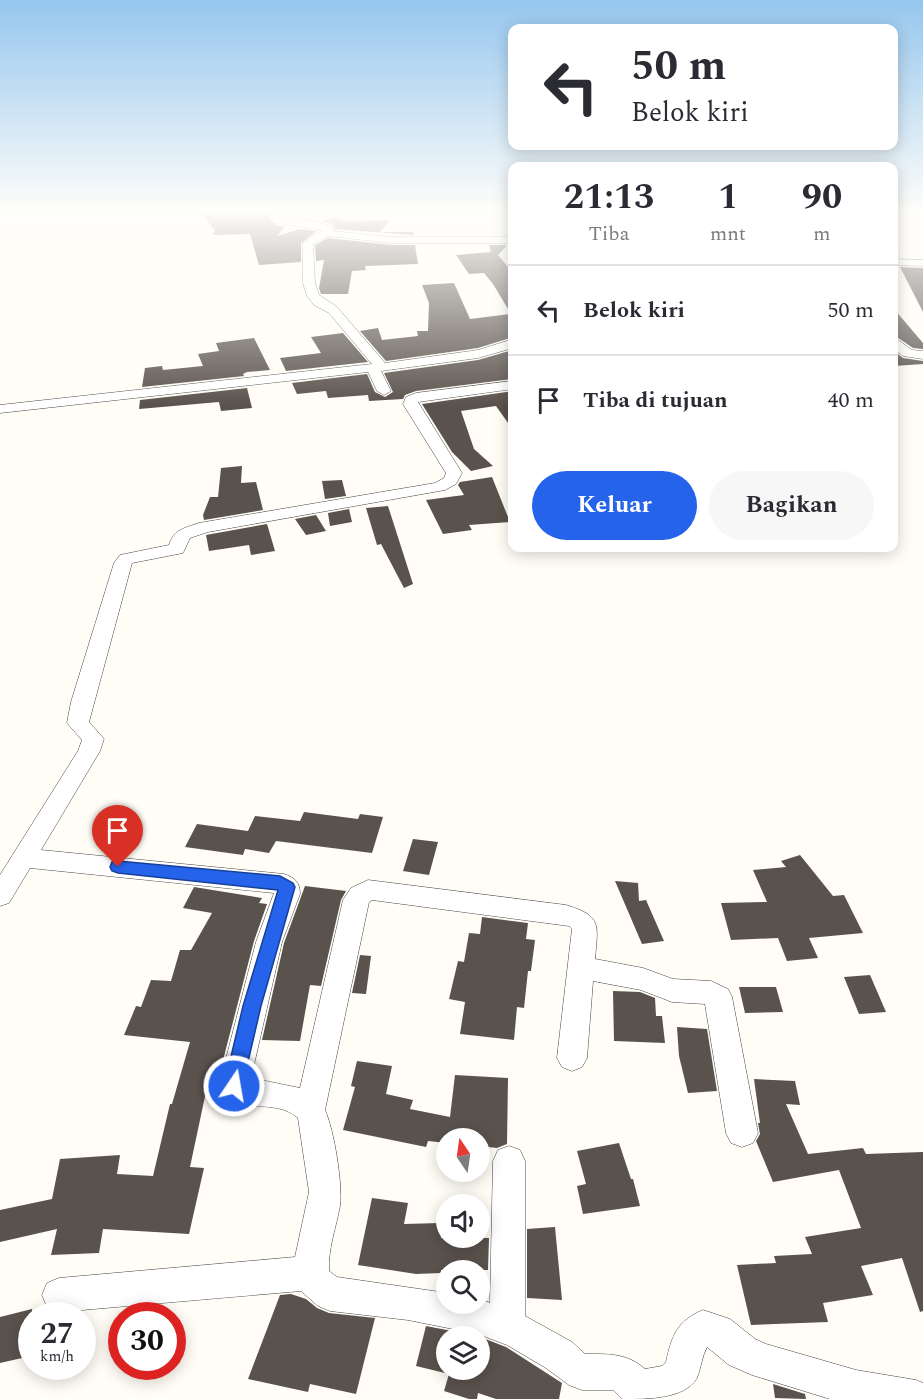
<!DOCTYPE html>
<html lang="id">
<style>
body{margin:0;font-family:Spectral,serif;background:#f7f7f7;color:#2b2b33;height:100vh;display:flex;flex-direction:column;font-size:22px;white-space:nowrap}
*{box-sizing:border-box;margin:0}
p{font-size:20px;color:#7c7c81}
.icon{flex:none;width:33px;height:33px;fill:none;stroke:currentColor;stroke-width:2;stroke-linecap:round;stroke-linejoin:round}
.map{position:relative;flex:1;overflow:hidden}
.panel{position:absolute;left:508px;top:162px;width:390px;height:390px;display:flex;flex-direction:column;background:#fff;border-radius:12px;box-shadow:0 3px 15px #0003}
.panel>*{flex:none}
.hud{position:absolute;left:508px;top:24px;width:390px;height:126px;border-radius:12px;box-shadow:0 3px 15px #0003;background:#fff;color:#2b2b33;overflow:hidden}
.needle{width:39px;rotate:347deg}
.fabs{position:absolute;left:436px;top:1128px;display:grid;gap:12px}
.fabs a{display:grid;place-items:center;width:54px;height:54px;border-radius:50%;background:#fff;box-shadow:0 3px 15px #0003;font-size:30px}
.speed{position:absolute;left:18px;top:1302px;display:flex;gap:12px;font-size:30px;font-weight:700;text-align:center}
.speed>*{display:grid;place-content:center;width:78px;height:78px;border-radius:50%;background:#fff;box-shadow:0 3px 15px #0003;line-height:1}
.speed small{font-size:15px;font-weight:400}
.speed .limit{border:9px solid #d22;background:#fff;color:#111}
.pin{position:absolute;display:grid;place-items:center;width:51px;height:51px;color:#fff;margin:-62px -26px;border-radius:50% 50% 50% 0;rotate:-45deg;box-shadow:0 0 6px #0007}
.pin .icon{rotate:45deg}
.me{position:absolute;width:66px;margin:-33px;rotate:12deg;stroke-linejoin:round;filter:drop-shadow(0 0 4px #0008)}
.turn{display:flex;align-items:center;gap:21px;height:126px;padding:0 24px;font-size:27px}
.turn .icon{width:78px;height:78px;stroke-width:2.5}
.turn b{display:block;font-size:42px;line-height:51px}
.eta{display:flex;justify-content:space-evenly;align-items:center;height:102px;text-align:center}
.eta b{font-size:36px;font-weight:700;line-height:42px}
.cta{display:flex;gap:12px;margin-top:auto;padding:12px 24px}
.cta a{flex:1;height:69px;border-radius:36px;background:#2563eb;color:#fff;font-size:24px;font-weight:700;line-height:69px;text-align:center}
.cta a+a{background:#f7f7f7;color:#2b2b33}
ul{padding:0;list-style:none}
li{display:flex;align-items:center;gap:18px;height:90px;padding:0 24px;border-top:2px solid #e1e1e2}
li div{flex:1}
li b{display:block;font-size:22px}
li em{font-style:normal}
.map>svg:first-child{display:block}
.building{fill:#5a524d}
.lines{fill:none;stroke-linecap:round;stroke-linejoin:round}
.street-casing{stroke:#444;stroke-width:1}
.street{fill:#fff;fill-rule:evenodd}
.route{fill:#2563eb;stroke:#184099;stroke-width:1.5}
</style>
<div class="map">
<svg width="923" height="1399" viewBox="0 0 923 1399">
<rect width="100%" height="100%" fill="#fffdf5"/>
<g class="building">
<polygon points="240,210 270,210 269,219 277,225 285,227 277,236 300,229 317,231 301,243 301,262 259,265 250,234 213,235 215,230 200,212 238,212"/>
<polygon points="334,217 348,221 390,220 380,232 413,232 414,235 335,229 334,225 323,221"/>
<polygon points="328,238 391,245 415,245 418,264 365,266 366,270 352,271 348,294 321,294 319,288 324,260 316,261 315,245"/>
<polygon points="489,245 507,245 498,255 513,273 513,337 478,348 386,361 360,331 378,328 382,340 418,336 417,331 428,331 429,303 422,285 454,283 470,319 511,314 493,284 484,273 469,274 456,255 491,252"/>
<polygon points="900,267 923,268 923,312"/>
<polygon points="894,309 923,343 923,349 913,348 894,335"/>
<polygon points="343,333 368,362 286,371 280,358 321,353 311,337"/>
<polygon points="254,338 270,370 247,372 243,374 244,376 142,387 145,368 162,366 163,370 203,366 198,354 219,351 216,343"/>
<polygon points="513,350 513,379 416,391 405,395 403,399 369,401 368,395 328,398 326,391 297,394 292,383 367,374 375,392 385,397 393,392 384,373 478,360"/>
<polygon points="894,351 903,358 923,361 923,364 894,366"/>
<polygon points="247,388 252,408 221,411 219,402 139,409 140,400"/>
<polygon points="513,391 513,430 496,406 461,411 474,449 493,466 471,471 452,452 422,404"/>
<polygon points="242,466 241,483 256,482 263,510 204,520 203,515 210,497 218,497 221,468"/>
<polygon points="492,477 510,522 469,525 472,530 443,534 426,500 464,495 458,485 460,482"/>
<polygon points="342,480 346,496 325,499 322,481"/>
<polygon points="388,506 413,584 404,588 381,544 377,545 366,508"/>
<polygon points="349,509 352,522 330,526 328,513"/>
<polygon points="316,515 326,531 306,535 295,519"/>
<polygon points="267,524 275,551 251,555 249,545 209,551 206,535"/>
<polygon points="304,812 358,819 360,814 383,817 372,853 276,841 269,853 245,849 243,855 185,847 197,824 248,831 255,816 300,821"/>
<polygon points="413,839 438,842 429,875 403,871"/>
<polygon points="800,855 833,896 844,895 863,933 809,938 818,958 787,961 778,938 731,940 721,903 767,902 753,870 786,867 781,861"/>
<polygon points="615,881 638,883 639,901 646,900 664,941 642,944"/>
<polygon points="305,886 346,891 341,900 321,986 310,985 300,1041 262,1040 284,943"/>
<polygon points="194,887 262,898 259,903 267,904 254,941 222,1064 214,1087 207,1087 190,1167 204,1168 189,1234 103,1229 99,1253 51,1255 57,1229 0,1242 0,1210 52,1199 60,1159 120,1155 117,1174 153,1176 170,1104 172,1104 190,1042 124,1035 136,1006 141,1007 151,980 171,981 180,950 191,950 212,913 183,908"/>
<polygon points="482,917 528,923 526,939 535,940 531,971 528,971 524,1008 517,1007 514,1040 460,1034 465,1002 449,999 458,961 464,962 469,933 480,934"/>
<polygon points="360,955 371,956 366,994 352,993"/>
<polygon points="870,975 886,1012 859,1014 844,977"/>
<polygon points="739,987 776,987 783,1012 745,1013"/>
<polygon points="613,991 640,992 655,998 656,1016 662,1016 665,1043 614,1041"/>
<polygon points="677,1027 707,1029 717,1091 688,1093 679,1056"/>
<polygon points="357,1061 392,1066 386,1094 413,1100 410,1109 450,1117 455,1075 508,1078 507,1144 497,1148 480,1146 480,1138 447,1138 447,1143 428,1141 426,1147 343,1130 355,1087 351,1086"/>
<polygon points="754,1079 795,1081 800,1105 786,1104 808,1154 863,1148 866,1154 923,1152 923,1311 920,1312 902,1258 861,1266 873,1295 823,1303 828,1322 751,1325 737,1265 776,1263 774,1256 812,1254 805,1237 861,1228 839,1170 773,1182 756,1141 760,1134 758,1123 760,1123"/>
<polygon points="619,1143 631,1179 633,1179 640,1206 583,1214 577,1186 586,1184 577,1151"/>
<polygon points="372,1198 408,1203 404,1224 441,1223 441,1238 489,1238 488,1270 441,1270 441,1273 416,1274 358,1265"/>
<polygon points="555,1227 562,1300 527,1298 527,1229"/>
<polygon points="291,1294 306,1299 317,1308 329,1313 375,1318 356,1394 310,1384 308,1392 248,1379 280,1295"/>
<polygon points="32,1309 31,1356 0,1363 0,1317"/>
<polygon points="426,1326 478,1336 447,1336 447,1370 480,1370 480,1337 506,1347 562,1383 559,1399 496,1399 478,1393 477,1399 469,1399 444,1391 449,1374 416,1366"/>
<polygon points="773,1384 805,1394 806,1399 775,1398"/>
</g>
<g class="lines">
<defs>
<g id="street">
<polygon points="272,210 282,210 281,216 284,218 319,222 333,227 333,231 391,237 513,237 513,243 391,243 328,236 313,244 315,283 319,295 337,307 385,363 478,350 513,339 513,348 478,358 381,371 391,391 384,395 377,391 368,372 0,413 0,405 372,364 329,313 314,305 307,296 303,283 303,243 323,230 277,223 271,217"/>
<polygon points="894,259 923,260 923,266 894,265"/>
<polygon points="894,337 912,350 923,351 923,359 903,356 894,348"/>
<path d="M 513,381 L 513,389 L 418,402 L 462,473 L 456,484 L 445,490 L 208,532 L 190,538 L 183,553 L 132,563 L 89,722 L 104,739 L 100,751 L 41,850 L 284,874 C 295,878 300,882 300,894 L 282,942 L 251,1078 L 300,1088 L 343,900 L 351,888 L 368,880 L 566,905 C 602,916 598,924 595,959 L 643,968 L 673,979 L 711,981 L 728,989 L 732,997 L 758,1133 L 753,1143 L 742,1147 L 731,1143 L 726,1133 L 705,1004 L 672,1002 L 641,990 L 593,981 L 587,1058 L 582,1067 L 572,1071 L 562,1067 L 557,1058 L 572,929 L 569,926 L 372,900 L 369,902 L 325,1110 C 334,1130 343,1185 340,1206 C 336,1228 328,1248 329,1271 L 337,1277 L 447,1293 L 447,1304 L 480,1304 L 480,1299 L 490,1303 L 493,1161 L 498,1150 L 509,1146 L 520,1150 L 525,1161 L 525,1316 L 572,1342 L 585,1354 C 608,1354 627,1353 645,1369 L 662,1366 L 666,1362 C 672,1335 677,1321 703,1310 L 730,1319 L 755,1339 L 766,1344 L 856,1370 L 916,1380 L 923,1383 L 923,1399 L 830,1399 L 752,1375 L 729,1365 L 707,1347 C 702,1356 701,1368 697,1378 C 685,1399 648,1399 622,1399 L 613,1390 L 582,1390 L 569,1385 L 546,1368 L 507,1345 L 478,1334 L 408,1320 L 330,1311 L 318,1306 L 301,1291 L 59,1312 L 47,1307 L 42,1295 L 47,1283 L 59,1278 L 295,1257 L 309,1192 L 298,1118 C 274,1096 234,1118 219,1086 L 256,942 L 274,893 L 30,868 L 9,903 L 0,906 L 0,875 L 78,751 L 82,740 L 67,723 L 71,702 L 114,563 L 120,555 L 169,545 C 174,529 185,528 199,523 L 435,483 L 444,478 L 446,473 L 403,404 L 406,397 L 416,393 Z"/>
</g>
</defs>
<use href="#street" class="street-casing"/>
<use href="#street" class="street"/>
</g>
<linearGradient id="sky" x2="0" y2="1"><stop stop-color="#95c6ee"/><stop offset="0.52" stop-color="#fffefa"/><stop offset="1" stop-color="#fffefa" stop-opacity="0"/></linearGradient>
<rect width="923" height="406" fill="url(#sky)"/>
<polygon class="route" points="118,861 280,876 293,883 295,887 261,1006 241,1092 234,1095 227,1092 224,1086 243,1006 278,890 118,873 112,871 110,867 112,862"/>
</svg>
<div class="fabs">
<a><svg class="needle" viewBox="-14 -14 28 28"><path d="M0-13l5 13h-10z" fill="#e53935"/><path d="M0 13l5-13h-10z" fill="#7c7c81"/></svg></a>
<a><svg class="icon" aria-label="sound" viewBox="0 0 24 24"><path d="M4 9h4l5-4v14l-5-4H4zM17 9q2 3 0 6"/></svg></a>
<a><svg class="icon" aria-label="search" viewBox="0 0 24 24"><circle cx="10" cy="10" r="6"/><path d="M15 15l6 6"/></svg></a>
<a><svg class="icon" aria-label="layers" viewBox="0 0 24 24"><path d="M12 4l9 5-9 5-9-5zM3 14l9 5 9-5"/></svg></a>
</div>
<div class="speed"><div>27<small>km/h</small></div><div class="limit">30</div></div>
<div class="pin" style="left:118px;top:867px;background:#d93025"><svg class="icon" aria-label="arrive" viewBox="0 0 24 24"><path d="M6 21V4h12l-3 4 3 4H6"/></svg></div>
<svg class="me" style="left:234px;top:1086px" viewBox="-20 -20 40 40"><circle r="17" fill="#2563eb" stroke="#fff" stroke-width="3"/><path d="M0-11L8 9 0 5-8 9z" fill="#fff"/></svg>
<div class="hud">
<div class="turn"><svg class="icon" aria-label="left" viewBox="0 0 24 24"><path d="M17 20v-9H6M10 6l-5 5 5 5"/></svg><div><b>50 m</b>Belok kiri</div></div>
</div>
<section class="panel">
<div class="eta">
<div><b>21:13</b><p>Tiba</p></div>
<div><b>1</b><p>mnt</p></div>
<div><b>90</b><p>m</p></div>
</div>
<ul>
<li><svg class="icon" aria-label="left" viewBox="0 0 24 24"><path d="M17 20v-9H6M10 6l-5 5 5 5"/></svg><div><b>Belok kiri</b></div><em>50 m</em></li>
<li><svg class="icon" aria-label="arrive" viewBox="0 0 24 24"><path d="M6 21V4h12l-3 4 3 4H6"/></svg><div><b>Tiba di tujuan</b></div><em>40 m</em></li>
</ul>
<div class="cta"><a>Keluar</a><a>Bagikan</a></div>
</section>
</div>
